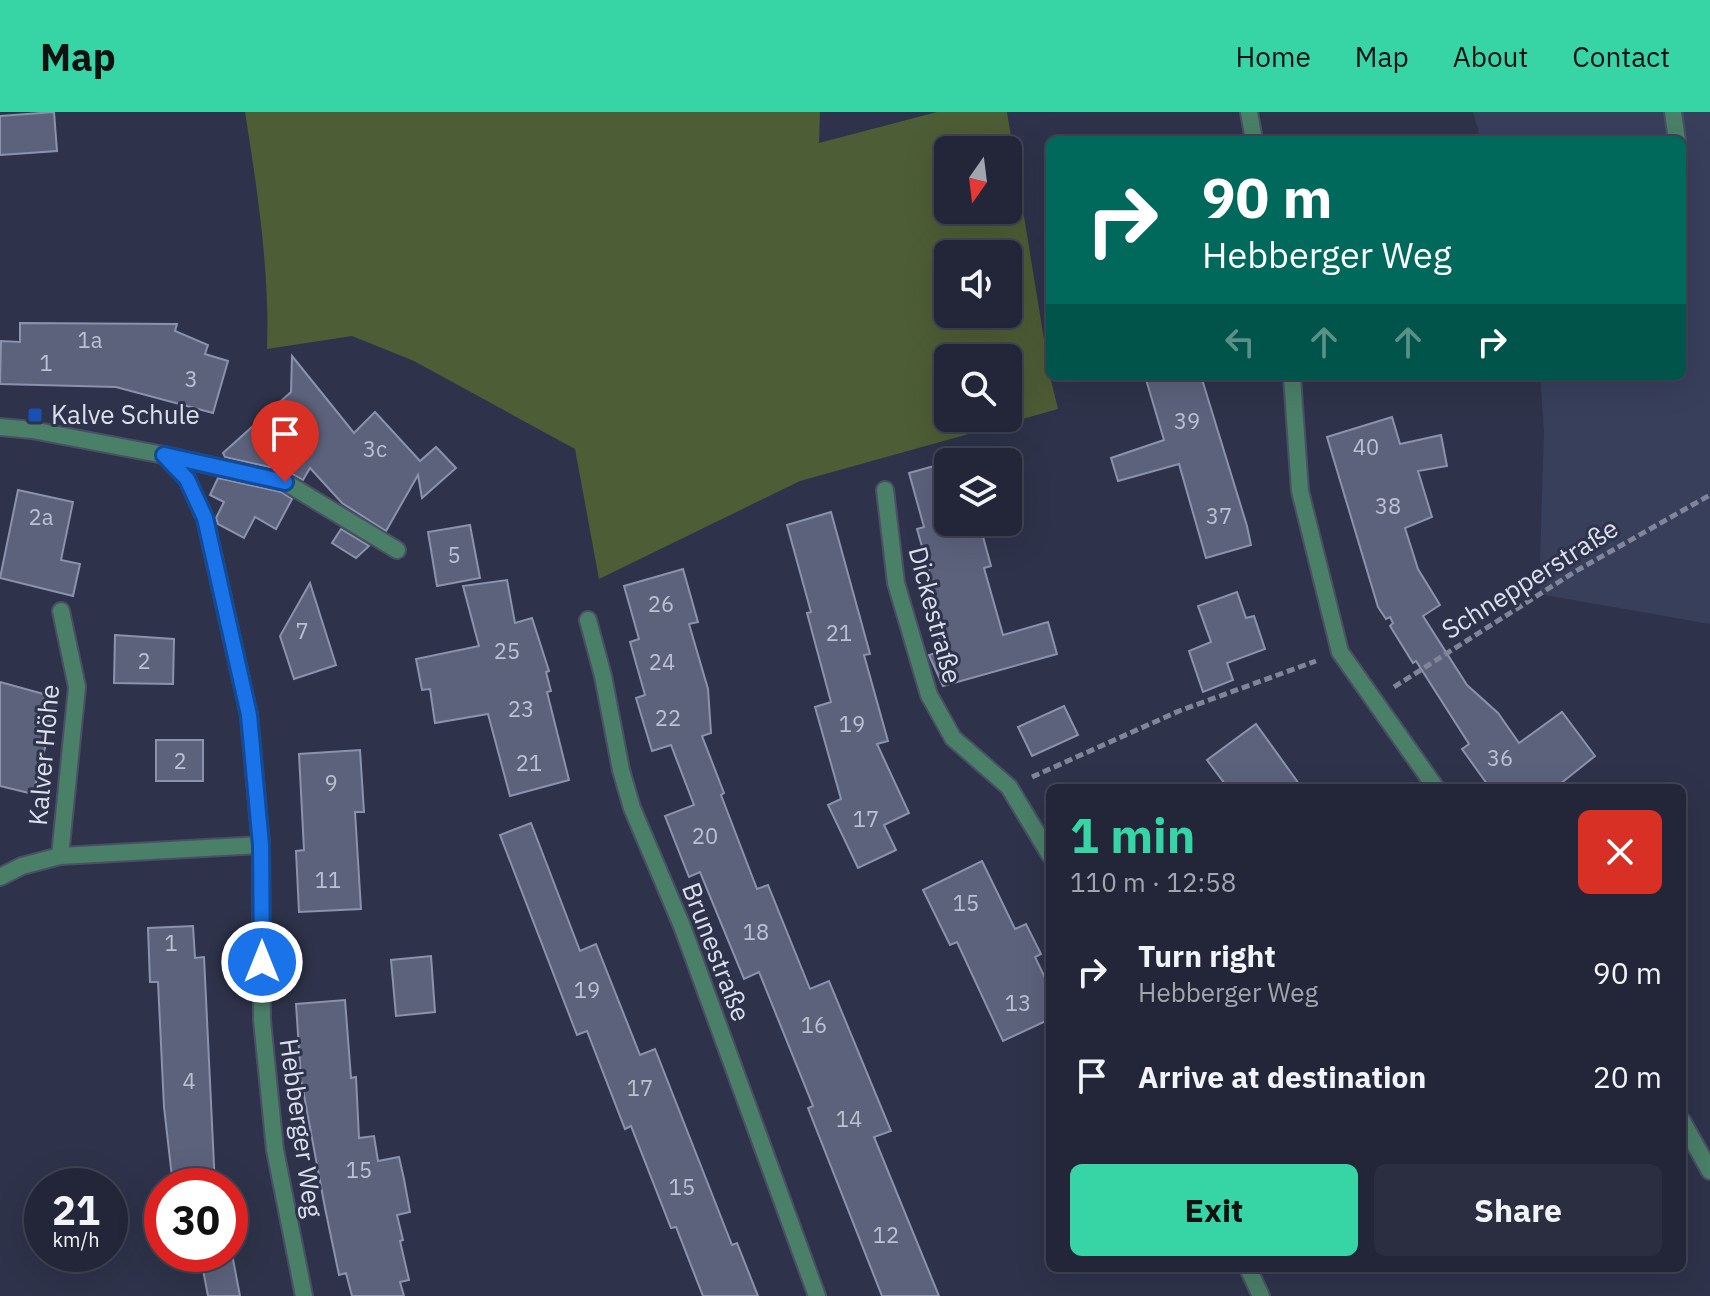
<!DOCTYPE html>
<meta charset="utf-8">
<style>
body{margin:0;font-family:"IBM Plex Sans",sans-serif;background:#2a2e40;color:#f1f3f6;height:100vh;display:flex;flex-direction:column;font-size:30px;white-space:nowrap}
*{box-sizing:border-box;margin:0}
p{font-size:26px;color:#a2a5ae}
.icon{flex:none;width:44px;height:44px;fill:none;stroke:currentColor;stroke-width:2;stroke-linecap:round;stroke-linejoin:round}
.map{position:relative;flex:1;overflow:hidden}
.drawer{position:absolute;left:1046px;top:672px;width:640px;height:488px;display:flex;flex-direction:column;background:#222638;border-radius:12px;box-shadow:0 8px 32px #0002,0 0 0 2px #3f4353}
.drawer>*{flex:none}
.guide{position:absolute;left:1046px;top:24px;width:640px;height:244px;border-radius:12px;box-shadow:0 8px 32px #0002,0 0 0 2px #3f4353;background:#00695c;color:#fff;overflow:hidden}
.needle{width:52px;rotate:194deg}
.tools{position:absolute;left:934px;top:24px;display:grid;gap:16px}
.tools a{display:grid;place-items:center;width:88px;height:88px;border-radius:12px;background:#222638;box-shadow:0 8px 32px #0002,0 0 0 2px #3f4353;font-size:40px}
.speed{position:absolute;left:24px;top:1056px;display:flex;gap:16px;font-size:40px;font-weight:700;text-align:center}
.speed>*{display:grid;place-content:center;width:104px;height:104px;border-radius:50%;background:#222638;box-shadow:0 8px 32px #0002,0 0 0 2px #3f4353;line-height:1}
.speed small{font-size:20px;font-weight:400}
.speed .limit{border:12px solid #d22;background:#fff;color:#111}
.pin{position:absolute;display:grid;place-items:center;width:68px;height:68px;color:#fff;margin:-82px -34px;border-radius:50% 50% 50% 0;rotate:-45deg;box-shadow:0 0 8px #0007}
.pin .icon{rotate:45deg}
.me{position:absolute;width:88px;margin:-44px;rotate:0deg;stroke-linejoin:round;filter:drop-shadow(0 0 6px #0008)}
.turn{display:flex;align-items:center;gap:28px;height:168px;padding:0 24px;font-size:36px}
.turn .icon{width:104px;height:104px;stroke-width:2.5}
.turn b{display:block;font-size:56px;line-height:68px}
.lanes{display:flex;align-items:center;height:76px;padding:0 24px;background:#0003;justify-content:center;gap:40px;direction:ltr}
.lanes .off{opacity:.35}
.round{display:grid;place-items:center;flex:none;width:84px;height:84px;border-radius:12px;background:#2a2e40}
.head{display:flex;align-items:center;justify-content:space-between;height:136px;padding:0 24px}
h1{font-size:48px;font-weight:700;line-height:60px;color:#37d4a6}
.button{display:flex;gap:16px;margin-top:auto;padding:16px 24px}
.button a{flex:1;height:92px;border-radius:12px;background:#37d4a6;color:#111;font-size:32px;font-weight:700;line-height:92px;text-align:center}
.button a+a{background:#2a2e40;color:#f1f3f6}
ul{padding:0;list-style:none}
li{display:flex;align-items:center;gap:24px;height:104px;padding:0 24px}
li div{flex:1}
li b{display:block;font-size:30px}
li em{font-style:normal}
header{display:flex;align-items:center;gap:48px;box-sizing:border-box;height:112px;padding:0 40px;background:#37d4a6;color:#111}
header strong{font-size:38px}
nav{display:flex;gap:44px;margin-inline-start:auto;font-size:28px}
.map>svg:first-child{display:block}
.built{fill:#383f5b}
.green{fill:#4d5d35;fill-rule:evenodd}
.building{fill:#5c627c;stroke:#8b92ae;stroke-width:2}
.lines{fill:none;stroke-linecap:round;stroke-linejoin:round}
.lane-casing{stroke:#4a4f65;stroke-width:20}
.street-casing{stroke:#4a4f65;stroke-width:20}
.path{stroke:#818599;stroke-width:5;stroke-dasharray:8 4;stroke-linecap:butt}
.lane{stroke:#4a7f68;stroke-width:16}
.street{stroke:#4a7f68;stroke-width:16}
.route-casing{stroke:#114b97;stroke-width:20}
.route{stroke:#1a73e8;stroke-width:14}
.transit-dot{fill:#1a4fb4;stroke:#2e334b;stroke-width:3}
.labels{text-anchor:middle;stroke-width:6;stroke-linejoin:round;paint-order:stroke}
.number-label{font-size:22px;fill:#bbc0d2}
.poi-label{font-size:26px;fill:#dbdfee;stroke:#2e334b;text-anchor:start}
.street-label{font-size:26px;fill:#dbdfee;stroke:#2e334b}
</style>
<header>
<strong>Map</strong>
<nav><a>Home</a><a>Map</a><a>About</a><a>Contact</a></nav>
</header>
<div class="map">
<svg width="1710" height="1184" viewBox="0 0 1710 1184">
<rect width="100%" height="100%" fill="#2e334b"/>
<polygon class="built" points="1473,0 1710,0 1710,512 1539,482 1544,319 1540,264 1682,264 1682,28 1481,28"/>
<path class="green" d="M 245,0 L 820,0 L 819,31 L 937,0 L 1007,0 L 1050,264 L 1058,297 L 800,369 L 599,467 L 575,337 L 414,249 L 352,224 L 267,237 C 270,161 257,75 245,0 ZM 948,38 L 1008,38 L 1008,98 L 948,98 ZM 948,142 L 1008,142 L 1008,202 L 948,202 ZM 948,246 L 1008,246 L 1008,306 L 948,306 Z"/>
<g class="building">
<polygon points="54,0 57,39 0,43 0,4"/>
<polygon points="20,211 177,212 175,219 208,233 205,242 228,249 213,301 116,275 0,272 1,229 20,230"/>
<polygon points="292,244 354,321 375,300 420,349 436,335 456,356 422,386 418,363 386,419 342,391 310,356 303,368 287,359 225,345 223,341 291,280"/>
<polygon points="1145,264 1201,264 1247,414 1251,433 1206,446 1179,352 1118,369 1111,346 1164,328"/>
<polygon points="1392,305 1400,332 1441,323 1447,354 1418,359 1432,405 1405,416 1418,457 1440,493 1423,504 1467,573 1498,601 1519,631 1562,600 1595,644 1555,676 1490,676 1462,637 1469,632 1416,549 1413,551 1390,514 1393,511 1390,505 1386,507 1378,495 1327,325"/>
<polygon points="948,350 948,410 979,410 991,454 984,456 1003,523 1048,510 1057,542 943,574 929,543 942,539 924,472 932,470 917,417 924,415 909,361"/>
<polygon points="218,366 281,380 292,387 276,417 255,405 244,426 218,412 216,406 224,390 210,383"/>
<polygon points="18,378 73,390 61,448 80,452 73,484 0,466"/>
<polygon points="831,400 870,542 864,543 888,629 877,632 909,701 884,713 896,738 858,756 828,693 841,687 815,595 831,590 807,501 811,500 787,413"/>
<polygon points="470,413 480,466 437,474 428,420"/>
<polygon points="341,417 369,434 356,446 332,431"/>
<polygon points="683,457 698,510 689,512 708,577 711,621 702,624 724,681 721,683 757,777 768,773 810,877 829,869 891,1019 874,1025 939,1184 882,1184 808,996 813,994 759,860 744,867 700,760 689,765 665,704 694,693 671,633 652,639 636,586 645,583 630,530 639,527 624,474"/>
<polygon points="507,468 515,511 532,506 549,559 546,560 551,579 547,580 569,668 510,684 488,602 435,611 430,577 422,578 416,547 479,534 463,474"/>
<polygon points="310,471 336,553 294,567 280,524"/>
<polygon points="1237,480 1246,506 1254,504 1265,537 1227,551 1233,568 1203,580 1189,539 1211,530 1198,494"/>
<polygon points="115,523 174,527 173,572 114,571"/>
<polygon points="0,570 58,586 33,682 0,674"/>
<polygon points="1064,594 1078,623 1032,644 1018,615"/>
<polygon points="1256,612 1302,676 1228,676 1207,648"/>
<rect x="156" y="628" width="47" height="41"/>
<polygon points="360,638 364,700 355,700 361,797 299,800 296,739 304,738 299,642"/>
<polygon points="531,711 580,839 596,832 640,943 655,937 732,1133 737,1131 758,1184 703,1184 676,1115 671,1116 631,1014 625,1017 587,919 577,923 500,723"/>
<polygon points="982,749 1015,817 1026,812 1041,842 1035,845 1050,876 1050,907 1003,929 957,830 950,833 923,778"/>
<polygon points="193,814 195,846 204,845 215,1074 173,1074 164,995 158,870 150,870 148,816"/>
<polygon points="431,844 435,900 396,904 391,848"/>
<polygon points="345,888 351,966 356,965 359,1026 374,1024 378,1049 399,1045 404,1067 410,1100 397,1103 403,1128 400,1129 409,1168 400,1170 404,1184 352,1184 346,1161 339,1163 325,1096 301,967 296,892"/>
<polygon points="200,1142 232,1142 240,1184 208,1184"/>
</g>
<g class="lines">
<defs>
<g id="lane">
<polyline points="1673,0 1677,28"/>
<polyline points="164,343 285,370 397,438"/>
<polyline points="60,744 77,575 61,499"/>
</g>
<g id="street">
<polyline points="1249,0 1254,28"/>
<polyline points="1292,264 1300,379 1340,540 1436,676"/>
<polyline points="0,315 32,318 164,343 187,367 205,406 249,603 261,733 262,908 275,1038 304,1184"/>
<polyline points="885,378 896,471 929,583 953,626 1009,675 1050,743"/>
<polyline points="588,508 603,564 621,658 632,696 682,814 817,1184"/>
<polyline points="0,765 22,754 60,744 261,733"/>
<polyline points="1682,1009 1710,1059"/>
<polyline points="1248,1156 1261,1184"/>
</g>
</defs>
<use href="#lane" class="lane-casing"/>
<use href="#street" class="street-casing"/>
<g class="path">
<polyline points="1394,575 1576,459 1710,383"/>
<polyline points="1032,665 1179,599 1316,549"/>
</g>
<use href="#lane" class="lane"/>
<use href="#street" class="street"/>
</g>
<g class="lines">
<defs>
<polyline id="route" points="262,850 261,733 249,603 205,406 187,367 164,343 285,370"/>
</defs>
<use href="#route" class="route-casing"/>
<use href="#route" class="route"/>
</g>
<rect class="transit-dot" x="27" y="295" width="16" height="16" rx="4"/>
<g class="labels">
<g class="number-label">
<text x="90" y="236">1a</text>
<text x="46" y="259">1</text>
<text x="191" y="275">3</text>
<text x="1187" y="317">39</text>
<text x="1366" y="343">40</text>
<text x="375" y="345">3c</text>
<text x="1388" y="402">38</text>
<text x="1219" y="412">37</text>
<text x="41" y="413">2a</text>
<text x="454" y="451">5</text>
<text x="661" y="500">26</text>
<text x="302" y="527">7</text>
<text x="839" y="529">21</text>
<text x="507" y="547">25</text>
<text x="144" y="557">2</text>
<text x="662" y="558">24</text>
<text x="521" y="605">23</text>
<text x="668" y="614">22</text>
<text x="852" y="620">19</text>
<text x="1500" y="654">36</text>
<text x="180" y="657">2</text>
<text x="529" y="659">21</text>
<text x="331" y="679">9</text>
<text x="866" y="715">17</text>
<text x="705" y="732">20</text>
<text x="328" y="776">11</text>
<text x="966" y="799">15</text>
<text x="756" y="828">18</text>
<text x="171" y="839">1</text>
<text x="587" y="886">19</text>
<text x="1018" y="899">13</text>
<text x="814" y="921">16</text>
<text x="189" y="977">4</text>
<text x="640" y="984">17</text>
<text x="849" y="1015">14</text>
<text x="359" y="1066">15</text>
<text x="682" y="1083">15</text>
<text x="886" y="1131">12</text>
</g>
<g class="poi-label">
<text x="51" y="312">Kalve Schule</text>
</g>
<g class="street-label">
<text transform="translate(1530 467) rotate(-32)" y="9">Schnepperstraße</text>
<text transform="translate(935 503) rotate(75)" y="9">Dickestraße</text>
<text transform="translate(44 643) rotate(-85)" y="9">Kalver Höhe</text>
<text transform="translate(716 840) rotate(69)" y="9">Brunestraße</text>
<text transform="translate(301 1016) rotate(82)" y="9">Hebberger Weg</text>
</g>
</g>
</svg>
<div class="tools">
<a><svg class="needle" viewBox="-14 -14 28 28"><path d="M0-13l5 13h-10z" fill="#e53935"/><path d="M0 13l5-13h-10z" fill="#a2a5ae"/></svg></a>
<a><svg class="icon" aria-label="sound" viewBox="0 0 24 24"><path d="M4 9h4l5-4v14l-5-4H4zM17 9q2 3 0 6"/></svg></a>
<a><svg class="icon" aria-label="search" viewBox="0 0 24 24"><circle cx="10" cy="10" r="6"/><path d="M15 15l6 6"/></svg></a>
<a><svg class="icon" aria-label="layers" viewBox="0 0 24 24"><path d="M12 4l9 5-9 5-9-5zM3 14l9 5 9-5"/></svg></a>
</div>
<div class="speed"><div>21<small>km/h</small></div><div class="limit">30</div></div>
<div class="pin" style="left:285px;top:370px;background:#d93025"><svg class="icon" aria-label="arrive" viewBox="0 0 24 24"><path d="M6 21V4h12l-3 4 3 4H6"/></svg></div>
<svg class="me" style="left:262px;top:850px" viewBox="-20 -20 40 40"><circle r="17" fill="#1a73e8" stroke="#fff" stroke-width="3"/><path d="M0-11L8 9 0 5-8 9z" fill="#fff"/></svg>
<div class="guide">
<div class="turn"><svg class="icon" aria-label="right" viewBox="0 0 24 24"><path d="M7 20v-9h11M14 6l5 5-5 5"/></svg><div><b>90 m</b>Hebberger Weg</div></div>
<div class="lanes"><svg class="icon off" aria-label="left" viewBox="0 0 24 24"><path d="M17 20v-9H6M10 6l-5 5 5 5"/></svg><svg class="icon off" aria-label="ahead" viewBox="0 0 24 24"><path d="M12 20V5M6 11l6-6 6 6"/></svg><svg class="icon off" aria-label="ahead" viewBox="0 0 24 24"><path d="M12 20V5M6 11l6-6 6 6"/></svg><svg class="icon" aria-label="right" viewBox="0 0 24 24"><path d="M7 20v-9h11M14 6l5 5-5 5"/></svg></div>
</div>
<section class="drawer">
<div class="head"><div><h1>1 min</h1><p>110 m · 12:58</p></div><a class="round" style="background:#d93025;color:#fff"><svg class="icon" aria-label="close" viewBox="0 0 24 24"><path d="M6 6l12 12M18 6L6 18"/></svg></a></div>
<ul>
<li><svg class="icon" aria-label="right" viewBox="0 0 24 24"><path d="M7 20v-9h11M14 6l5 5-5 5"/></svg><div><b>Turn right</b><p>Hebberger Weg</p></div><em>90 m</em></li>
<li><svg class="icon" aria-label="arrive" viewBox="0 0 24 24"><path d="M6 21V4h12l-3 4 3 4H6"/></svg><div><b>Arrive at destination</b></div><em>20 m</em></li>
</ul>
<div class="button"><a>Exit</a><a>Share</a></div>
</section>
</div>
